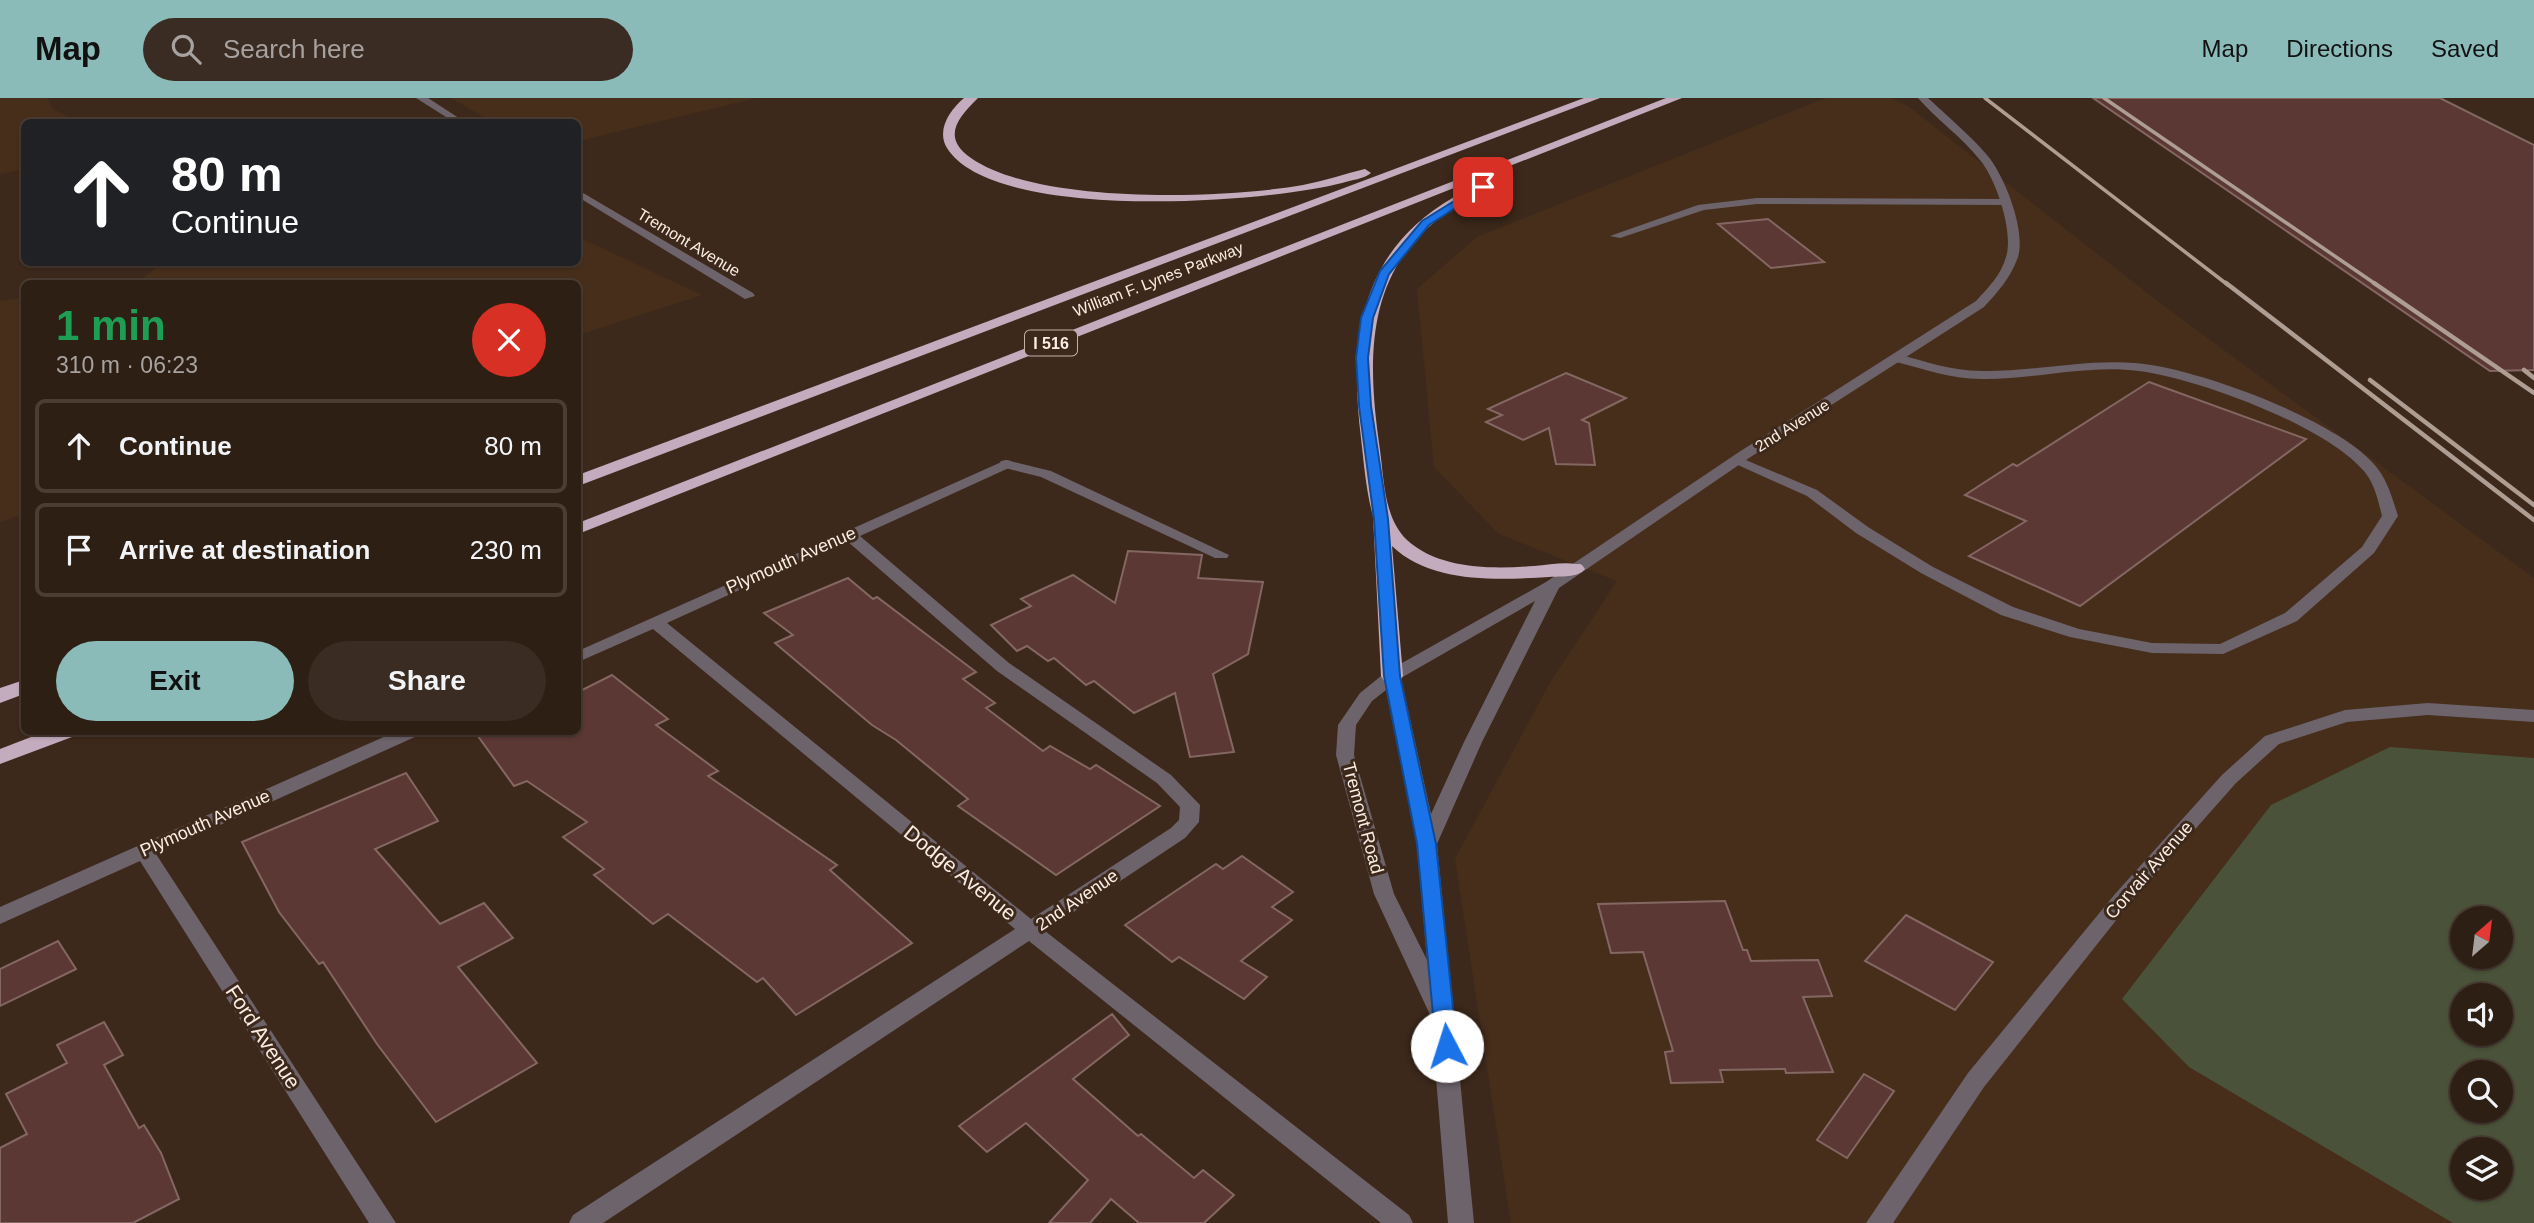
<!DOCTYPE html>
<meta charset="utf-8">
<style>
body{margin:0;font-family:Helvetica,sans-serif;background:#3a2c22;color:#f1f3f6;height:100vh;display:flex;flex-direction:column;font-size:26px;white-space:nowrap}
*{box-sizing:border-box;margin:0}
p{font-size:23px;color:#a7a2a0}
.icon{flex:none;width:38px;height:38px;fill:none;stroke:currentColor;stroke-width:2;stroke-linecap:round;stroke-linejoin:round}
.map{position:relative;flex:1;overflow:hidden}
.panel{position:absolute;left:21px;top:182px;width:560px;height:455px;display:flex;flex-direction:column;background:#2e1f14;border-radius:10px;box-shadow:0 2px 5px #0004,0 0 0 2px #493d34}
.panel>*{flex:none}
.guide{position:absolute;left:21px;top:21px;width:560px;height:147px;border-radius:10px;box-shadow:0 2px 5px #0004,0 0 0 2px #493d34;background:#202124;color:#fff;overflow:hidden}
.needle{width:46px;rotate:28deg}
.buttons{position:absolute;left:2450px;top:808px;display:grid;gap:14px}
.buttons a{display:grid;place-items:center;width:63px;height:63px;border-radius:50%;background:#2e1f14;box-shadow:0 2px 5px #0004,0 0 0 2px #493d34;font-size:35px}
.pin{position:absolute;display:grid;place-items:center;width:60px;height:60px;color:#fff;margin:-30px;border-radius:14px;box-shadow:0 4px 10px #0006}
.me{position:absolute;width:77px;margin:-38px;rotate:355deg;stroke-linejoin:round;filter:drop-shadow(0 0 5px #0008)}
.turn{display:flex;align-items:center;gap:24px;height:147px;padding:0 35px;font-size:32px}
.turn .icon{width:91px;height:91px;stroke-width:2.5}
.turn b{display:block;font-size:49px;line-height:60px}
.round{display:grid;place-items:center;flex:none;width:74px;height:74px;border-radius:37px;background:#3a2c22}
.head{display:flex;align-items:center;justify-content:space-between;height:119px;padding:0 35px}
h1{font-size:42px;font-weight:800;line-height:52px;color:#1e9e55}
.button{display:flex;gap:14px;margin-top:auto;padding:14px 35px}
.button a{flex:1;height:80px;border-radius:42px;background:#8bbbb9;color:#111;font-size:28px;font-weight:800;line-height:80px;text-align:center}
.button a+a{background:#3a2c22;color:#f1f3f6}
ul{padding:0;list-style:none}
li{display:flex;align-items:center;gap:21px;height:94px;margin:0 14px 10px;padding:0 21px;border:4px solid #493d34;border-radius:10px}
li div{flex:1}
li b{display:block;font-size:26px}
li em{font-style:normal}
header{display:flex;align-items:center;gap:42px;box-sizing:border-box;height:98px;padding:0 35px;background:#8bbbb9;color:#111}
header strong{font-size:33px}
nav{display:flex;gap:38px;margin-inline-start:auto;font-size:24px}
.search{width:490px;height:63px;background:#3a2c22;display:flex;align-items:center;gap:18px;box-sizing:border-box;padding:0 24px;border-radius:38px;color:#a7a2a0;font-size:26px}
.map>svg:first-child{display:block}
.built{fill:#472e1b;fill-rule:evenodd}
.green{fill:#4a5339;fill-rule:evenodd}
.building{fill:#5b3834;stroke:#846763;stroke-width:2}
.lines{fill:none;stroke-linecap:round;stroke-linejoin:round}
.service{fill:#6d636b;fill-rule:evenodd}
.minor{fill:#6d636b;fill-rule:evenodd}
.tertiary{fill:#6d636b;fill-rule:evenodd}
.motorway{fill:#c4acbf;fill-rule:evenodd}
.rail-far1{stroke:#ad9d92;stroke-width:3.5}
.rail{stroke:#ad9d92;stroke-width:4.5}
.route{fill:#1a73e8;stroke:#114b97;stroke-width:2}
.labels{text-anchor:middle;stroke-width:6;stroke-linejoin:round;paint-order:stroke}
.far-street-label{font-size:16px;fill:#faede4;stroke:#3d291b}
.shield{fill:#3d291b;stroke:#c1b2a8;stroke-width:2}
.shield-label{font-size:16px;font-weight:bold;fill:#faede4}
.street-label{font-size:18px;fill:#faede4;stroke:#3d291b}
.near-street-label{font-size:21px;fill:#faede4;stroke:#3d291b}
</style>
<header>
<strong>Map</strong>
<div class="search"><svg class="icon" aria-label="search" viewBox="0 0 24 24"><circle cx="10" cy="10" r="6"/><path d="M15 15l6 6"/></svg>Search here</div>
<nav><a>Map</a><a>Directions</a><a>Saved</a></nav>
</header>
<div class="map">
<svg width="2534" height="1125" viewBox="0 0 2534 1125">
<rect width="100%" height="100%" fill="#3d291b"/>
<g class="built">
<polygon points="0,0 47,0 52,10 76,24 24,24 24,71 0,76"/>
<polygon points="451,0 757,0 578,43 578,24 493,24"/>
<path d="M 1826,0 L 1892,0 L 1909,9 L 2164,208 L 2534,480 L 2534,1125 L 1511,1125 L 1455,761 L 1551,583 L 1617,483 L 1499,436 L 1434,369 L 1417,191 L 1477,139 ZM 2462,821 L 2501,821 L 2501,859 L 2462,859 ZM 2462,898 L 2501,898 L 2501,936 L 2462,936 ZM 2462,975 L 2501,975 L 2501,1013 L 2462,1013 ZM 2462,1052 L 2501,1052 L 2501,1090 L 2462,1090 Z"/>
<polygon points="578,139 702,197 578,237 578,186 137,185 163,164 578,164"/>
<polygon points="24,200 24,416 0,424 0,203"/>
</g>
<path class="green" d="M 2390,649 L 2534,660 L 2534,1125 L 2453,1125 L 2189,969 L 2122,901 L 2271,707 ZM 2462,821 L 2501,821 L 2501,859 L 2462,859 ZM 2462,898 L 2501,898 L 2501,936 L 2462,936 ZM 2462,975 L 2501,975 L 2501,1013 L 2462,1013 ZM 2462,1052 L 2501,1052 L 2501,1090 L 2462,1090 Z"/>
<g class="building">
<polygon points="2093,0 2440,0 2534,47 2534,272 2490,273"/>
<polygon points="1768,121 1824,164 1771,170 1718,126"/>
<polygon points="1566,275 1626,300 1582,322 1589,325 1595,367 1556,366 1549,330 1523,342 1486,324 1502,317 1488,311"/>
<polygon points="2149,284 2306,341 2080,508 1969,458 2026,423 1965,397 2013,366 2017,368"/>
<polygon points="1128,453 1202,457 1198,480 1263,484 1248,556 1213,576 1234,654 1190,659 1175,595 1134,615 1094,583 1086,587 1054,560 1048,563 1027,548 1017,553 991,527 1031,508 1021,501 1073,477 1115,505"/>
<polygon points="848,480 873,501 877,499 976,574 963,581 995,605 986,610 1043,653 1050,648 1090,671 1096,667 1160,708 1056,777 958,708 968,701 896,642 872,627 775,545 793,537 764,515"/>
<polygon points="612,577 668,621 656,627 718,673 708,678 837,767 830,772 912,845 796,917 763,880 757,884 668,816 653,826 594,777 604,771 563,739 587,724 527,683 514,688 475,634 578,634 578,594"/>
<polygon points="406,675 438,723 375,751 440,826 484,805 513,840 458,869 537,965 436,1024 377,946 323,864 319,866 279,814 242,744"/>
<polygon points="1242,758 1293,794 1272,809 1292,822 1241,863 1267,879 1244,901 1179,859 1172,864 1125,827 1216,766 1223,771"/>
<polygon points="1725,803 1743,852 1747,852 1751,863 1818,862 1832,898 1803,899 1833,974 1786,975 1785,971 1720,972 1723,984 1671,985 1665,954 1673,953 1643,854 1611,855 1598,806"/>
<polygon points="1906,817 1993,864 1955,912 1865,863"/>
<polygon points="58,843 76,871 0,908 0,871"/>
<polygon points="1112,916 1129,937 1073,981 1138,1038 1141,1036 1194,1080 1203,1072 1234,1097 1204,1125 1139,1125 1111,1101 1090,1125 1049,1125 1088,1082 1026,1025 987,1054 959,1028"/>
<polygon points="104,924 123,957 104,967 139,1030 144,1027 161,1055 179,1101 133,1125 0,1125 0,1050 27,1036 6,996 67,965 57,947"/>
<polygon points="1864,976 1894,993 1847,1060 1817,1042"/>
</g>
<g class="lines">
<g class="service">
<polygon points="1757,100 2006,101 2011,104 2006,107 1757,106 1704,112 1620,140 1610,138 1698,107"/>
<path d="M 1897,256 C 1924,263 1952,273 1981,273 C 2032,274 2083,261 2135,265 C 2194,269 2334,321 2373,365 C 2387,380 2392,399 2398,418 L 2374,455 L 2297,523 L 2223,556 L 2152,555 L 2070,539 L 2001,517 L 1921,475 L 1856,435 L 1807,398 L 1729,363 L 1731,360 L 1741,360 L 1817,392 L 1868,429 L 1933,469 L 2013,509 L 2079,531 L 2152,545 L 2220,546 L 2285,515 L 2362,449 L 2382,418 C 2378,402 2374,382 2361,370 C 2320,326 2199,281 2139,273 C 2087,266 2033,282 1981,281 C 1951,281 1921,270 1892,263 L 1890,260 Z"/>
<polygon points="1006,362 1051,373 1229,457 1227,460 1215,460 1041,379 1001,369 999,366 1001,363"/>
</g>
<g class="minor">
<polygon points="416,0 428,0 465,24 454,24"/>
<polygon points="578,92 753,195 755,198 745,201 578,99"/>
<path d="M 1006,362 L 1011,363 L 1013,366 L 1011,369 L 860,438 L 1009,565 L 1171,677 L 1200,707 L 1199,724 L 1185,740 L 1045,833 L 1409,1117 L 1413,1125 L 1381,1125 L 1029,843 L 603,1125 L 569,1125 L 573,1117 L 1015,831 L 653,531 L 578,564 L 578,553 ZM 847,443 L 997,573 L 1157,685 L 1180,709 L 1179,722 L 1171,730 L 1031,821 L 667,525 Z"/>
<polygon points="2428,605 2534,612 2534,624 2428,617 2347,624 2279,646 2236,685 2129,806 1984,989 1893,1125 1866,1125 1968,975 2115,796 2222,677 2265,638 2345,612"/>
<polygon points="395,634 419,634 417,638 156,756 396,1125 369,1125 140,763 0,826 0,809"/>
</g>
<path class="tertiary" d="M 1918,0 L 1928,0 C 1948,19 1970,37 1987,57 C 2005,78 2026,133 2018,159 C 2011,179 1998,194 1984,209 L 1749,360 L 1559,490 L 1482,644 L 1437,746 L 1474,1125 L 1448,1125 L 1431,919 L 1374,796 L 1336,657 L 1338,627 L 1360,595 L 1386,574 L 1546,484 L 1739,354 L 1976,203 C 1988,190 2001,177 2006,159 C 2014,134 1996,81 1980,62 C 1962,39 1937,22 1918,0 ZM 1535,503 L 1464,644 L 1431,716 L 1401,580 ZM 1386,592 L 1417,746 L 1427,862 L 1394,796 L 1354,657 L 1356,627 L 1372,603 Z"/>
<g class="motorway">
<path d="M 978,0 C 958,20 941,39 971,60 C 1038,107 1223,101 1303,87 C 1324,83 1344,76 1365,71 L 1371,75 C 1364,81 1351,82 1342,85 C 1266,105 994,125 947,50 C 936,32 950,12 964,0 Z"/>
<polygon points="1584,0 1600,0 578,388 578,377"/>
<polygon points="1666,0 1682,0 578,436 578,425"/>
<path d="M 1496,77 L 1500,78 L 1500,84 C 1479,96 1456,107 1437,122 C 1363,180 1368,269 1380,352 C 1384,382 1384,420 1407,442 C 1440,472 1493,471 1534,468 C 1548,467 1563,464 1576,466 C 1583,466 1581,466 1585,471 C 1578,480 1560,478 1549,479 C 1499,482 1431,486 1392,448 L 1403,578 L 1400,583 L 1384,583 L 1381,578 L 1373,418 C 1366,393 1364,366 1361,340 C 1349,241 1359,154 1454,99 C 1467,92 1482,81 1496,77 Z"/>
<polygon points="24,582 24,596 0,605 0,590"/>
<polygon points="44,634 75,634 72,639 0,666 0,651"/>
</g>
<g class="rail-far1">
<polyline points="1985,0 2228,187"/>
<polyline points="2104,0 2377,187"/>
</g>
<g class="rail">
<polyline points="2226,185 2534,422"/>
<polyline points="2374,185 2534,295"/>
<polyline points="2524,272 2534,280"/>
<polyline points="2370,282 2534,407"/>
</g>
</g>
<polygon class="route" points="1480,87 1488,89 1429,127 1389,176 1373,220 1368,260 1371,308 1388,421 1400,578 1436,746 1457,948 1454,954 1447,957 1439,954 1436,948 1417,746 1384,578 1374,421 1359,308 1356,260 1361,220 1380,173 1422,123"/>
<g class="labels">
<g class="far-street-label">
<text transform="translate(689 144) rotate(31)" y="6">Tremont Avenue</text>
<text transform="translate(1158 181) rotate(-21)" y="6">William F. Lynes Parkway</text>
<text transform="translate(1792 327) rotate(-32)" y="6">2nd Avenue</text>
</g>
<rect class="shield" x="1025" y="232.5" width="52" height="25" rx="5"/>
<g class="shield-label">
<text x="1051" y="251">I 516</text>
</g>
<g class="street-label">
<text transform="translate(791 462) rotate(-24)" y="6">Plymouth Avenue</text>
<text transform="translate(1363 720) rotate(75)" y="6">Tremont Road</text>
<text transform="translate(205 725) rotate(-24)" y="6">Plymouth Avenue</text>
<text transform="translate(2149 772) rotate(-49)" y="6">Corvair Avenue</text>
<text transform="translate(1077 802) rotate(-34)" y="6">2nd Avenue</text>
</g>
<g class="near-street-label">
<text transform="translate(960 775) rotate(39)" y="7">Dodge Avenue</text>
<text transform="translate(263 939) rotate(57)" y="7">Ford Avenue</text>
</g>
</g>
</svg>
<div class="buttons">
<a><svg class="needle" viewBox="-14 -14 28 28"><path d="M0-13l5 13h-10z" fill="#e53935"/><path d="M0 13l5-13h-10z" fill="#a7a2a0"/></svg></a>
<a><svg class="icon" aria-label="sound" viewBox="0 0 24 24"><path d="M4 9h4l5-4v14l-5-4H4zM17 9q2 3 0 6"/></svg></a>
<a><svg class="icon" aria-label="search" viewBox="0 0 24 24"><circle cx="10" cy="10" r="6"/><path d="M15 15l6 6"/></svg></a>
<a><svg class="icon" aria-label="layers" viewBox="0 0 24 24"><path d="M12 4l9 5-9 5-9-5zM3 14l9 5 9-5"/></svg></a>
</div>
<div class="pin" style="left:1483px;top:89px;background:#d93025"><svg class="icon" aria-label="arrive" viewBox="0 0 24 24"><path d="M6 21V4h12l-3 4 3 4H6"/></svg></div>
<svg class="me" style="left:1447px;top:948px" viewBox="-20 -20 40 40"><circle r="19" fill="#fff"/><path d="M0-13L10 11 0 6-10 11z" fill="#1a73e8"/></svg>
<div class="guide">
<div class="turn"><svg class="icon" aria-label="ahead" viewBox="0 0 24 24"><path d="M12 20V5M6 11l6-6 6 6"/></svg><div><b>80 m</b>Continue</div></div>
</div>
<section class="panel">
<div class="head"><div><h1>1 min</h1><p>310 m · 06:23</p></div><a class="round" style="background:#d93025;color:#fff"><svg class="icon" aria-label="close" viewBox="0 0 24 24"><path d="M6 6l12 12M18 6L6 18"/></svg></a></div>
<ul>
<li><svg class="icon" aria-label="ahead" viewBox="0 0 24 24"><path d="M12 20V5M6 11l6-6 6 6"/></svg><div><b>Continue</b></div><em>80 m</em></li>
<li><svg class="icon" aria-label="arrive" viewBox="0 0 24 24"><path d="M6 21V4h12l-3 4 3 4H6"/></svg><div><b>Arrive at destination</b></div><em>230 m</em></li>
</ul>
<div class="button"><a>Exit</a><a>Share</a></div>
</section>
</div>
